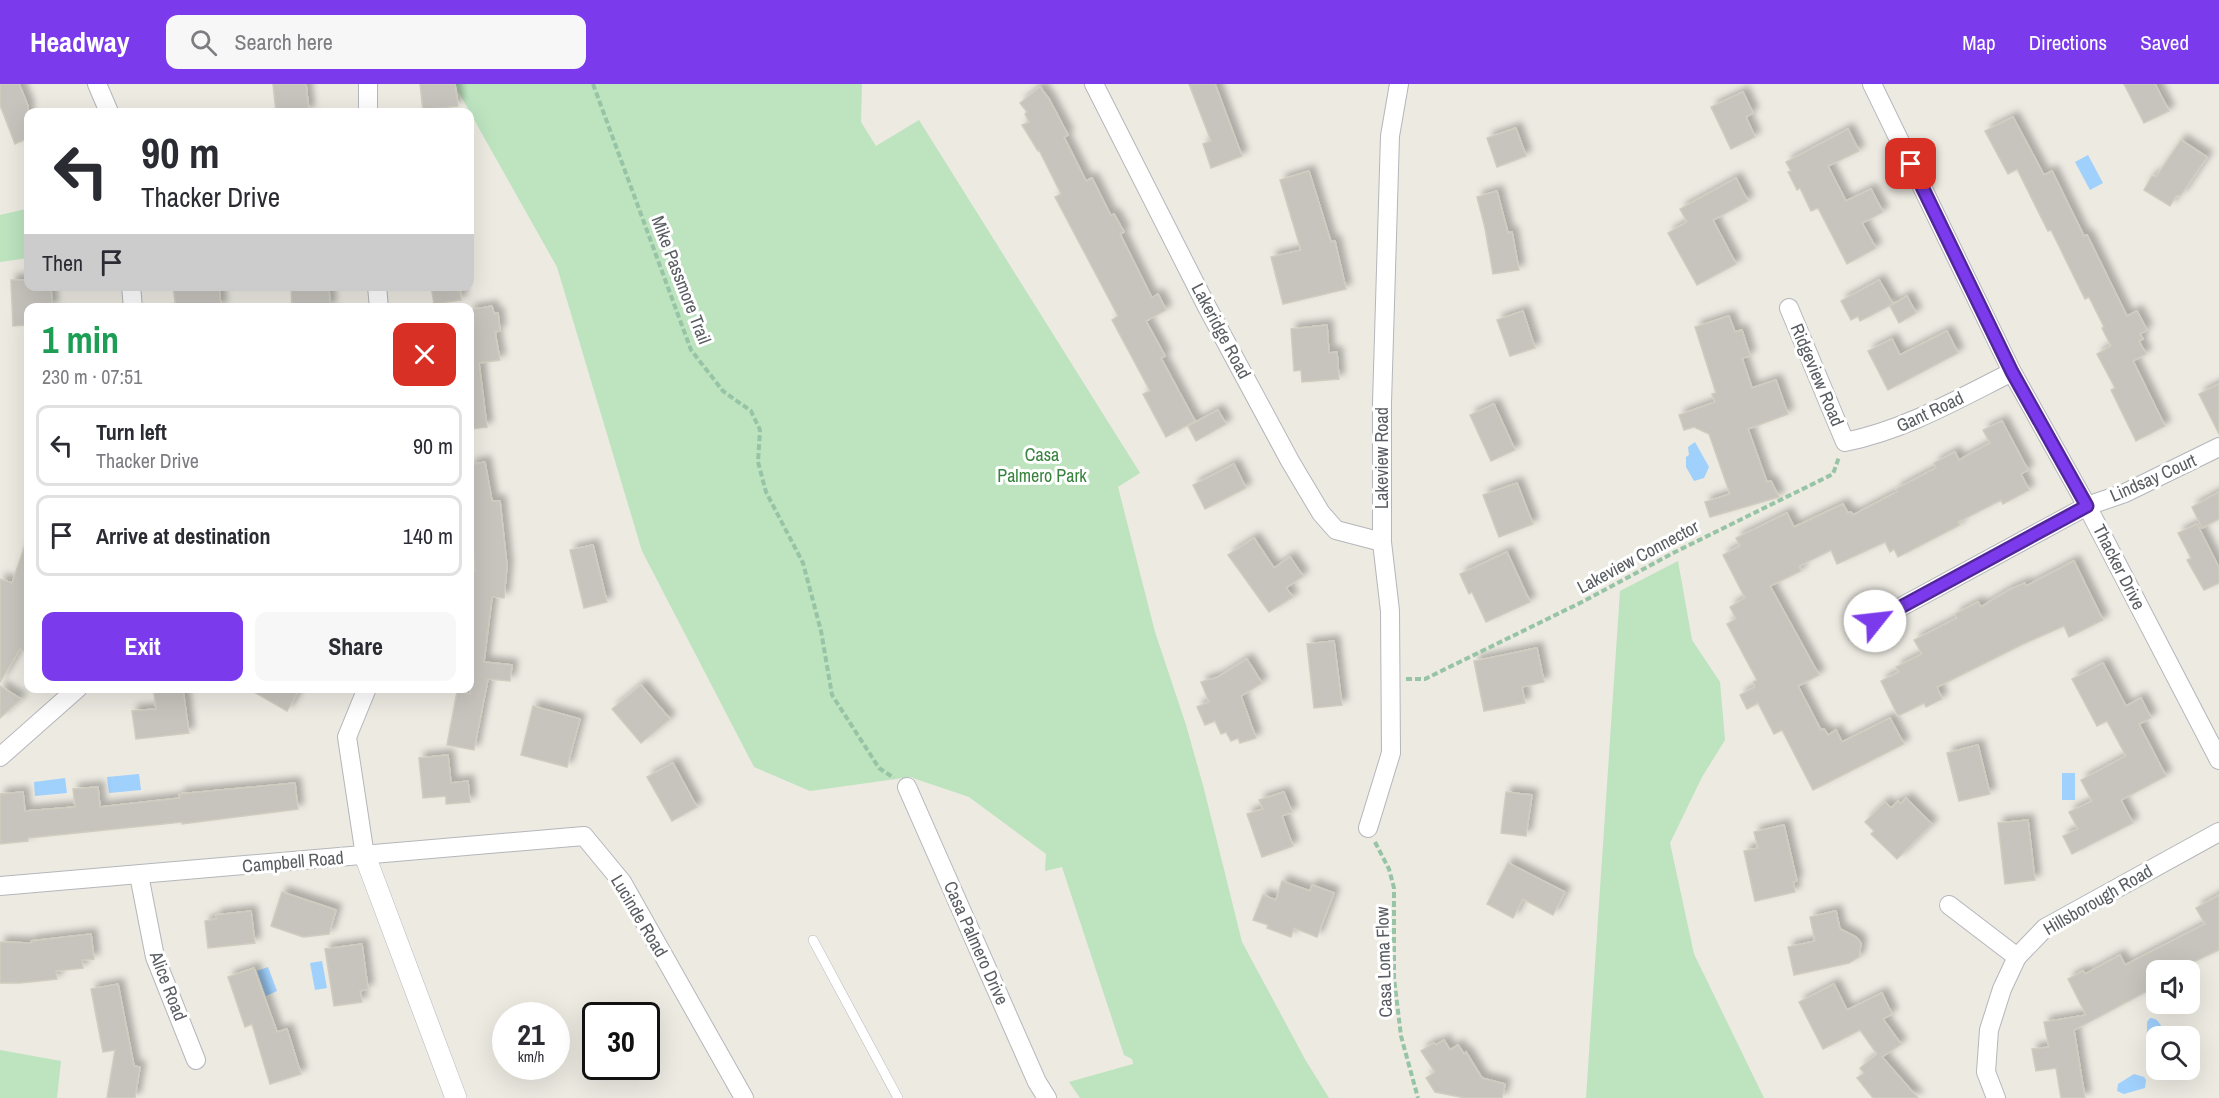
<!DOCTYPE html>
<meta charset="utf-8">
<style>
body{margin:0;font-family:"Archivo Narrow",sans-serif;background:#f7f7f7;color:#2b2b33;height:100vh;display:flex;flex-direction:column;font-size:22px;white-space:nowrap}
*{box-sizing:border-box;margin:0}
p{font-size:20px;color:#7c7c81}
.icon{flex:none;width:33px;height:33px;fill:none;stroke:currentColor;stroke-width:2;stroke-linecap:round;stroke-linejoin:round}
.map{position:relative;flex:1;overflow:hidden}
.panel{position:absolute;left:24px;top:219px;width:450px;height:390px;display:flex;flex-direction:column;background:#fff;border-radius:12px;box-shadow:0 6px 24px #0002}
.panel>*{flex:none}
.hud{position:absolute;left:24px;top:24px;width:450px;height:183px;border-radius:12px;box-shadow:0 6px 24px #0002;background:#fff;color:#2b2b33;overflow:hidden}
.controls{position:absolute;left:2146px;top:876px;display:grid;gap:12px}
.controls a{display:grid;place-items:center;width:54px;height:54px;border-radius:12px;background:#fff;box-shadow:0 6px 24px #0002;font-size:30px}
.speed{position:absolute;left:492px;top:918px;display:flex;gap:12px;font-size:30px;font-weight:700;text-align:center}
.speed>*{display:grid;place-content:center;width:78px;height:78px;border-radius:50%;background:#fff;box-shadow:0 6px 24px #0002;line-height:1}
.speed small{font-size:15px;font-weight:400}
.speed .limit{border:3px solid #111;border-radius:9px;background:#fff;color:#111}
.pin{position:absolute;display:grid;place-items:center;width:51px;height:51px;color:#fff;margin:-26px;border-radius:12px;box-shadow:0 3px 9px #0006}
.me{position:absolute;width:66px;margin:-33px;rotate:61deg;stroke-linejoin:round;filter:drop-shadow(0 0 4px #0008)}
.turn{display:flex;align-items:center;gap:21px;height:126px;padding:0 18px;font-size:27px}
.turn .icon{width:78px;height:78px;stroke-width:2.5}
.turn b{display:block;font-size:42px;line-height:51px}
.then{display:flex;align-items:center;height:57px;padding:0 18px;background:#0003;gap:12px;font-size:22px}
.round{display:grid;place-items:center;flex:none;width:63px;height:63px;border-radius:12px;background:#f7f7f7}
.headline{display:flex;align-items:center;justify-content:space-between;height:102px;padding:0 18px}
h1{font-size:36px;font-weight:700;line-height:45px;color:#1e9e55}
.cta{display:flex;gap:12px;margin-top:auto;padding:12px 18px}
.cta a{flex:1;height:69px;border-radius:12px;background:#7c3aed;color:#fff;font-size:24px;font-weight:700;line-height:69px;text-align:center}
.cta a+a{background:#f7f7f7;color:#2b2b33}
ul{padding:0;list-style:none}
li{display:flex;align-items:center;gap:18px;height:81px;margin:0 12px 9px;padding:0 6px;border:3px solid #e1e1e2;border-radius:12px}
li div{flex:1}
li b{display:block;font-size:22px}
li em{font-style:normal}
header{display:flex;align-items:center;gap:36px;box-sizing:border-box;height:84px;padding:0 30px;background:#7c3aed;color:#fff}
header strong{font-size:28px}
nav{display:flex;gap:33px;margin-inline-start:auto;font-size:21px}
.search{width:420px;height:54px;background:#f7f7f7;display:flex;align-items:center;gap:15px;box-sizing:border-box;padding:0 21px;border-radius:12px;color:#7c7c81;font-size:22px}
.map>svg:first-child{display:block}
.green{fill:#bde3bf}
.water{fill:#a0d0fc}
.building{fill:#c7c4be;stroke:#d0ccbf;stroke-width:1.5;filter:url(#shadow)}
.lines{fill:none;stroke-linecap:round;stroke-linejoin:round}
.service-casing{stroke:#b4b6bb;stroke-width:10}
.minor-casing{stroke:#b4b6bb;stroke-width:20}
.tertiary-casing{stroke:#b4b6bb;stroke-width:22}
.path{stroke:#97c4a6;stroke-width:4;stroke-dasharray:6 3;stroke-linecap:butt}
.service{stroke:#fff;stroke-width:9}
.minor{stroke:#fff;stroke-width:18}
.tertiary{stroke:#fff;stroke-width:21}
.route-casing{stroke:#51269a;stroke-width:15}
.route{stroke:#7c3aed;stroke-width:10}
.labels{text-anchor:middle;stroke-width:6;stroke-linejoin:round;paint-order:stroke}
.street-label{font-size:18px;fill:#595d61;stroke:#fff}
.park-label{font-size:18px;fill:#37833e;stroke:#fff}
</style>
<header>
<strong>Headway</strong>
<div class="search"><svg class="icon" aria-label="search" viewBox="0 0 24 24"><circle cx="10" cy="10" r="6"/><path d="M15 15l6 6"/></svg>Search here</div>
<nav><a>Map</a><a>Directions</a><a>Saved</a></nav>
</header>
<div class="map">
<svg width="2219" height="1014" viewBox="0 0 2219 1014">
<defs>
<filter id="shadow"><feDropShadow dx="5.5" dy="-5.5" stdDeviation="3" flood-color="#0004"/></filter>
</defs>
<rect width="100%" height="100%" fill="#eceae1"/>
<g class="green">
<polygon points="454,0 862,0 861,38 876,62 919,36 1140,389 1118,403 1155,548 1186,641 1204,705 1242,858 1306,977 1329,1014 1080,1014 1069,998 1133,980 1132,975 1124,971 1062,783 1045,787 1046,770 969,713 910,693 810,707 754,683 642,467 557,183"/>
<polygon points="26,125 28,174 0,178 0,131"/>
<polygon points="1678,477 1692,556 1720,598 1725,656 1702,693 1670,759 1694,870 1764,1014 1586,1014 1620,507"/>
<polygon points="0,966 61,977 57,1014 0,1014"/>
</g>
<g class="water">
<polygon points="2088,71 2103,99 2090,106 2075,78"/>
<polygon points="1695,358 1709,383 1704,394 1694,397 1686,383 1686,373 1689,371 1688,363"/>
<rect x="2062" y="689" width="13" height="27"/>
<polygon points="139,690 141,706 109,709 107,693"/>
<polygon points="65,694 67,709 35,712 34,698"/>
<polygon points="322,877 327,904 315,906 310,879"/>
<polygon points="268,883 277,907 266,912 257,887"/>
<path d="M 2150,934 C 2160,934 2162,945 2166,952 L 2157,952 L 2157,962 L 2147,966 L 2147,938 Z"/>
<polygon points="2134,990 2144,993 2146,996 2145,1004 2124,1010 2117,1007 2118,1000"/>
</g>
<g class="building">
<polygon points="0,0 19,0 28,22 28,54 15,60 0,21"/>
<polygon points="273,0 306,0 309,28 276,28"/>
<polygon points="420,0 455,0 458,22 423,26"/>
<polygon points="1189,0 1215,0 1242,72 1211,84 1203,60 1211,57"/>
<polygon points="2124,0 2155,0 2169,27 2144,39"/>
<polygon points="1040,3 1049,15 1068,51 1064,53 1086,97 1092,94 1111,132 1114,130 1124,148 1120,150 1152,214 1158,210 1166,226 1146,237 1165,272 1161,274 1195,337 1166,353 1143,310 1150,307 1112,236 1118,232 1055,113 1061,110 1039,66 1038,67 1022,41 1029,38 1025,30 1027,28 1020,19"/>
<polygon points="1743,8 1753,29 1746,33 1755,53 1731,65 1711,23"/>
<polygon points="2013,33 2044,91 2052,87 2084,152 2087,151 2127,232 2137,227 2147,246 2140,250 2143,255 2139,257 2146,270 2133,277 2165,342 2136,357 2111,306 2115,304 2097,270 2111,262 2102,244 2104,243 2089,213 2085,215 2051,146 2048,147 2017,85 2008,90 1985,47"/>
<polygon points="1516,44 1526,72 1497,83 1487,54"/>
<polygon points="1848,45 1859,67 1828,82 1846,117 1871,105 1883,128 1862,139 1876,164 1847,180 1818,124 1811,127 1800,104 1797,106 1788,88 1791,87 1786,78"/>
<polygon points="2181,56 2207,73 2181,111 2176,112 2170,122 2144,106 2152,92 2156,93"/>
<polygon points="1309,87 1331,158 1335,157 1346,205 1283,220 1271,173 1301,166 1280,96"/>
<polygon points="1736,94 1748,117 1713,136 1736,180 1697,201 1668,149 1687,138 1680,125"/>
<polygon points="1497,107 1508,149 1512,148 1519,186 1493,190 1485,144 1477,113"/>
<polygon points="11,196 28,196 28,202 51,202 52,224 28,224 28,241 13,242"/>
<polygon points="1879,196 1893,220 1860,237 1858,232 1851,236 1841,217"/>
<polygon points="173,202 219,202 221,224 176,224"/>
<polygon points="291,202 329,202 330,224 292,224"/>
<polygon points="431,202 460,202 461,216 434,220"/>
<polygon points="1907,212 1916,229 1899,239 1890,222"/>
<polygon points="492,222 494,230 498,229 500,247 495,248 500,276 479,279 487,343 470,345 470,226"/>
<polygon points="1523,227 1535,264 1510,272 1497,236"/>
<polygon points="1729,232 1735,248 1742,246 1750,272 1742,274 1752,304 1776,296 1788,330 1748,345 1767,398 1771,397 1779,413 1710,433 1705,418 1730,410 1709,350 1694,343 1684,346 1679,331 1715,318 1712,310 1716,309 1695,243"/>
<polygon points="1327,241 1329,269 1337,268 1339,295 1302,298 1301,286 1294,287 1291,245"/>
<polygon points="1947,247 1958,269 1888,306 1868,267 1892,255 1900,271"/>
<polygon points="2219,300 2219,350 2199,310"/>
<polygon points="1494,320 1515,366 1491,377 1470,331"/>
<polygon points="1218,326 1226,340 1196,357 1188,342"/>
<polygon points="2002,337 2028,386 2021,390 2029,406 2003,420 2001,416 1958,438 1960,441 1898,473 1894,465 1890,468 1885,458 1837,480 1831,466 1799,482 1801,487 1770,502 1819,591 1798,602 1821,646 1824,645 1828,651 1836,646 1842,658 1890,634 1904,660 1813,706 1782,646 1774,650 1758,619 1747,625 1740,611 1755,603 1753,598 1757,596 1727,540 1736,535 1730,523 1745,514 1723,471 1740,462 1736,454 1787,429 1794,443 1843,420 1848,429 1851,428 1853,431 1897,408 1896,405 1936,384 1934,379 1955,368 1959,376 1990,359 1983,346"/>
<polygon points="485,378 492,417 500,417 507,482 504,514 492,513 484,578 512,581 510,597 488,595 474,666 447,661 457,608 470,610 470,487 475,487 470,430 470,381"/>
<polygon points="1234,380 1246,404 1205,425 1193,401"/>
<polygon points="1517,399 1533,440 1499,453 1483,411"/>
<polygon points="2219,408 2219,435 2202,444 2192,423"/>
<polygon points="2197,440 2219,484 2219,499 2204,506 2187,476 2191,474 2178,449"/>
<polygon points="1254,454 1274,484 1290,473 1303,492 1286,504 1293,513 1269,528 1228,471"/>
<polygon points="26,458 28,459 28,570 20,565 0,598 0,495 12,499"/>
<polygon points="593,461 607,518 584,524 570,466"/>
<polygon points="1507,468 1530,518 1486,538 1472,508 1469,510 1460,490"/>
<polygon points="2074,477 2103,536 2069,553 2064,542 2023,560 1937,603 1942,615 1926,623 1924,619 1898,632 1881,597 1899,588 1896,583 1922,570 1914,556 1957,534 1955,530 1978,518 1981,523 2009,506 2025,499 2026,502"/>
<polygon points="1334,557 1342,621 1314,624 1307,560"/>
<polygon points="1537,564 1544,598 1522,603 1525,619 1484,627 1474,577"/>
<polygon points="1247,575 1262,599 1241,612 1256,654 1240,659 1238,654 1231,657 1226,648 1221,650 1215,637 1205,641 1197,623 1209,618 1201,598 1218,593"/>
<polygon points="2103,579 2126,622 2141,614 2151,634 2139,640 2166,692 2121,716 2133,739 2072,770 2063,752 2078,745 2069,728 2092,717 2081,696 2126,672 2107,637 2097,642 2072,595"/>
<polygon points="641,601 670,635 641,659 612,625"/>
<polygon points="0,602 21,615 0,634"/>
<polygon points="247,604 300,604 287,627"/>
<polygon points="183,605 189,649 136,655 132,627 156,625 154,609"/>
<polygon points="533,622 580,635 567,683 521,671"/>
<polygon points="1978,661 1990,710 1959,717 1947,669"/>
<polygon points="448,671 451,699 468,697 470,718 446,720 446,712 423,714 419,674"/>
<polygon points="673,679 697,723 672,737 647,693"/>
<polygon points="295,699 298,725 182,740 182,738 28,754 28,757 0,760 0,710 23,708 25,727 75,723 73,705 98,703 100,723 180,714 179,710"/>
<polygon points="1284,708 1292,728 1282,732 1293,762 1262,773 1247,730 1263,725 1259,716"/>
<polygon points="1506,708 1532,711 1526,752 1501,749"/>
<polygon points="1906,714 1932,740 1897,775 1871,750 1874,747 1865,738 1885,718 1891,724 1898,717 1901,720"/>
<polygon points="2028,736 2035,796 2005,800 1998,739"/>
<polygon points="1784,741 1797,797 1793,798 1795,808 1755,817 1744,767 1758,764 1754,748"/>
<polygon points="1508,779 1565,808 1553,831 1523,815 1513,834 1487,820"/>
<polygon points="1282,797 1310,807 1312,801 1334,809 1317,853 1294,844 1291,853 1267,844 1268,841 1253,836 1263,811 1276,816"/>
<polygon points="282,808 336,826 329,850 303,853 271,842"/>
<polygon points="2219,811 2219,866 2176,886 2157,886 2157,902 2074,946 2085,1014 2061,1014 2056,984 2036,987 2032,965 2049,963 2044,938 2086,931 2068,895 2083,887 2085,890 2120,871 2125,881 2205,840 2196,824"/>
<polygon points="251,827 255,859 208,864 205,837 216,835 216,831"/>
<polygon points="1836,827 1840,845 1856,853 1861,859 1859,873 1849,879 1794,891 1788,863 1815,857 1810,833"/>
<polygon points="91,850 94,875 82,876 83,884 56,887 57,895 20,899 0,899 0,858 31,859 31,857"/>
<polygon points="362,860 368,905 360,907 362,918 334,922 325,865"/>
<polygon points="254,884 277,948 287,945 301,990 270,1000 252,940 245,943 228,893"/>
<polygon points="118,900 134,982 140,983 135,1014 107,1014 115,966 103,968 91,905"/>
<polygon points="1834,900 1847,926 1882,909 1892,930 1883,935 1901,960 1882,973 1918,1014 1873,1014 1857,994 1864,989 1860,984 1877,970 1860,946 1823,965 1799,918"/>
<polygon points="1444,956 1450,966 1458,961 1464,970 1466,968 1482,994 1505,1000 1502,1014 1465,1014 1435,1008 1426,994 1435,988 1421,967 1434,959 1436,961"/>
</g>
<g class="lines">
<defs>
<polyline id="service" points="813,856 898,1014"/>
<g id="minor">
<polyline points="97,0 109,28"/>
<polyline points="368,0 368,28"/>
<polyline points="1094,0 1206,221 1290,377 1321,429 1336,446 1382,458"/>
<polyline points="1872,0 2012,288 2087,422 2219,676"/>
<polyline points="131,202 133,224"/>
<polyline points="377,202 379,224"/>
<path d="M 1789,224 L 1845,358 C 1905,346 1958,315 2012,288"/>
<polyline points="1875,537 2087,422 2125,409 2219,363"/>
<polyline points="0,673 78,604"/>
<polyline points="907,703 1037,998 1047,1014"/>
<polyline points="1368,744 1391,669 1390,527 1382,458 1382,319 1390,52 1399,0"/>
<polyline points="365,772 347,653 367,604"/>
<polyline points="139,791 155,873 196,976"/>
<polyline points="0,802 584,752 622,798 744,1014"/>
<polyline points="1949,821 2017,873"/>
<polyline points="1996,1014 1986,988 1989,946 2002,905 2017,873 2045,844 2219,748"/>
</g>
<polyline id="tertiary" points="365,772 456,1014"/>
</defs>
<use href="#service" class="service-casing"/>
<use href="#minor" class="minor-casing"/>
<use href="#tertiary" class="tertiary-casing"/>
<g class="path">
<polyline points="593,0 691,266 723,307 751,327 760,346 758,378 766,408 803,479 821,547 832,611 879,684 894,694"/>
<polyline points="1406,595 1425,595 1584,517 1675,468 1833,390 1839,373"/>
<polyline points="1375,758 1389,785 1394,804 1394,894 1401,952 1418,1014"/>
</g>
<use href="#service" class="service"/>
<use href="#minor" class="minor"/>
<use href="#tertiary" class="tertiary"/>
</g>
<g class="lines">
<defs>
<polyline id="route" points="1875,537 2087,422 2012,288 1911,80"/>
</defs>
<use href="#route" class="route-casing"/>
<use href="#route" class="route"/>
</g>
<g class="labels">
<g class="street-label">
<text transform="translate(681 196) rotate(69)" y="6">Mike Passmore Trail</text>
<text transform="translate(1221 247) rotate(62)" y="6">Lakeridge Road</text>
<text transform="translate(1817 291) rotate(67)" y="6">Ridgeview Road</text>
<text transform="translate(1930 328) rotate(-25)" y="6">Gant Road</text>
<text transform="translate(1382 374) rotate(-90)" y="6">Lakeview Road</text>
<text transform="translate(2153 394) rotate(-24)" y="6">Lindsay Court</text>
<text transform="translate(1638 473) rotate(-28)" y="6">Lakeview Connector</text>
<text transform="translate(2119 483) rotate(63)" y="6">Thacker Drive</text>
<text transform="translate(293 778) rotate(-5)" y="6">Campbell Road</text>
<text transform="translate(2098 816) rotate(-30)" y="6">Hillsborough Road</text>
<text transform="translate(639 832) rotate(59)" y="6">Lucinde Road</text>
<text transform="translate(976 859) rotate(66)" y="6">Casa Palmero Drive</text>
<text transform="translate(1384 878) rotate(-92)" y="6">Casa Loma Flow</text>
<text transform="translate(168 902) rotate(69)" y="6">Alice Road</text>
</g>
<g class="park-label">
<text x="1042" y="377">Casa<tspan x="1042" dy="21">Palmero Park</tspan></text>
</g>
</g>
</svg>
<div class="controls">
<a><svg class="icon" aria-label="sound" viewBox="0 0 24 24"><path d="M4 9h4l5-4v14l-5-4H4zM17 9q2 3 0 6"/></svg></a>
<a><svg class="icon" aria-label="search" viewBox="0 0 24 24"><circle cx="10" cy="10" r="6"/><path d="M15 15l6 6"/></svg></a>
</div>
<div class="speed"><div>21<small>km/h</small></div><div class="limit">30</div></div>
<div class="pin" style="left:1911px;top:80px;background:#d93025"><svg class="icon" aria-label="arrive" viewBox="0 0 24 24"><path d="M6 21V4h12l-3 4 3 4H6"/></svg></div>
<svg class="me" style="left:1875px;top:537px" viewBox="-20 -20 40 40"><circle r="19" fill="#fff"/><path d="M0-13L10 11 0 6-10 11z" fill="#7c3aed"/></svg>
<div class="hud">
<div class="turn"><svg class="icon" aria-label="left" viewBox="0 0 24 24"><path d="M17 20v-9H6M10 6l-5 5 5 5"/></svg><div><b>90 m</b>Thacker Drive</div></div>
<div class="then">Then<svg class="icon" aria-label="arrive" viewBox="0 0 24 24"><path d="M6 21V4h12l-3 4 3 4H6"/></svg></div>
</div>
<section class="panel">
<div class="headline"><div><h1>1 min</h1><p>230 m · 07:51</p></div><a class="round" style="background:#d93025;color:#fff"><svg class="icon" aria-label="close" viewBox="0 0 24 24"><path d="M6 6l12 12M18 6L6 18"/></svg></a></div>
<ul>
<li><svg class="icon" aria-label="left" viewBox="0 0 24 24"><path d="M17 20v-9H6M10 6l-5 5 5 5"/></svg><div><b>Turn left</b><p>Thacker Drive</p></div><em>90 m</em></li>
<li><svg class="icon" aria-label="arrive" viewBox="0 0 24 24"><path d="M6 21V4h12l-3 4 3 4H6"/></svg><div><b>Arrive at destination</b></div><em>140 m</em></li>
</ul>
<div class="cta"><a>Exit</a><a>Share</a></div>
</section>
</div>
